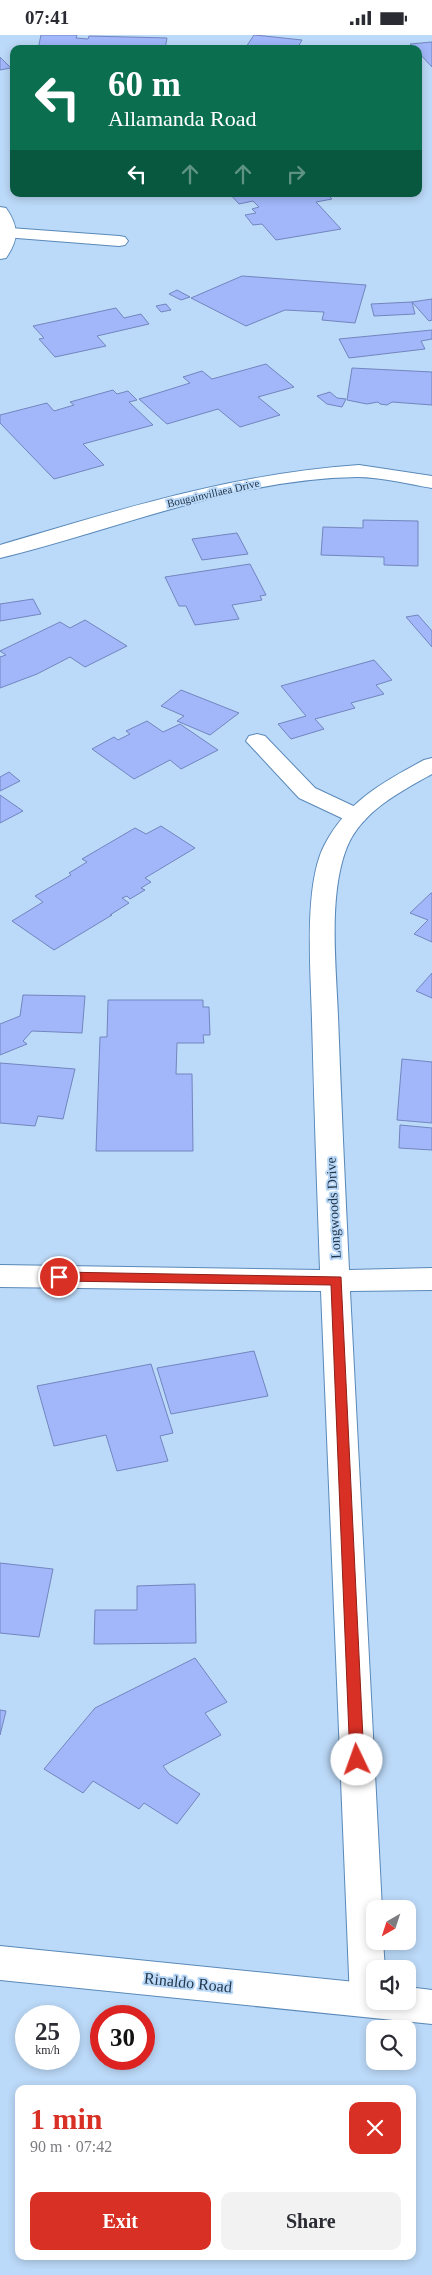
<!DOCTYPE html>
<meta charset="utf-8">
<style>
body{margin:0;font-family:"Times New Roman",serif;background:#f2f2f3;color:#2b2b33;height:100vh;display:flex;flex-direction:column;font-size:19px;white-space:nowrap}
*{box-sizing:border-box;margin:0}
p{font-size:16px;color:#7c7c81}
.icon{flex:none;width:28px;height:28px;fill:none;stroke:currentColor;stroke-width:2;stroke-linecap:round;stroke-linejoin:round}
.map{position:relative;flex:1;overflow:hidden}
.details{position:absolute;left:15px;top:2050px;width:401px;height:175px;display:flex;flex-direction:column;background:#fff;border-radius:10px;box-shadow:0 2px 8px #0003}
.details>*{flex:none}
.hud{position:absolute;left:10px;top:10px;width:412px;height:152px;border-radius:10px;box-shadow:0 2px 8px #0003;background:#0b6e4f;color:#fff;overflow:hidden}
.needle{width:32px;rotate:219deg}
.buttons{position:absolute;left:366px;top:1865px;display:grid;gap:10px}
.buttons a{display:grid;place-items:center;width:50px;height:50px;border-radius:10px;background:#fff;box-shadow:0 2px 8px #0003;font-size:25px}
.speed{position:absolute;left:15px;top:1970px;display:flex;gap:10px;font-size:25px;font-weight:700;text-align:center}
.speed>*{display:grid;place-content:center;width:65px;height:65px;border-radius:50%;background:#fff;box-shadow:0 2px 8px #0003;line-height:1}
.speed small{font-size:12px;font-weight:400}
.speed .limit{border:8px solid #d22;background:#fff;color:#111}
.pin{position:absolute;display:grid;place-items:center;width:42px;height:42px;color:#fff;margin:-21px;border:2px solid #fff;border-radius:50%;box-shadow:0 1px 5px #0007}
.me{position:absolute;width:55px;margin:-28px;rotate:357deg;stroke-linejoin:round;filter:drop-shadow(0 0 4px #0008)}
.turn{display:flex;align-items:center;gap:18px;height:105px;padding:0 15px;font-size:22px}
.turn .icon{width:65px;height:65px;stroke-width:2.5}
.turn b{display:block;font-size:35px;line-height:42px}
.lanes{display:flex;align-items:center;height:48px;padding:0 15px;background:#0003;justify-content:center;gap:25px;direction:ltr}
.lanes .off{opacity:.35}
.round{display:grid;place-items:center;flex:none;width:52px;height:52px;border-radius:10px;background:#f2f2f3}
.overview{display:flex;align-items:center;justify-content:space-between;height:85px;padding:0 15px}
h1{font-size:30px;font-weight:800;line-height:38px;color:#d93025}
.primary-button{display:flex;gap:10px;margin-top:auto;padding:10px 15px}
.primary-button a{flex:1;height:58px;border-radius:10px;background:#d93025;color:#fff;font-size:20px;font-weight:800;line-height:58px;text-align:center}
.primary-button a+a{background:#f2f2f3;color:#2b2b33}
.status{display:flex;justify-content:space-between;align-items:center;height:35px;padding:0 25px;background:#fff;direction:ltr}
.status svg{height:14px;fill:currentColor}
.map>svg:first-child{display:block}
.building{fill:#a1b7f9;stroke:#7285bf}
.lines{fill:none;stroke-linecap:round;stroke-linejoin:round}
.lane-casing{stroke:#5989b9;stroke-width:2}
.street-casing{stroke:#5989b9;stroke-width:2}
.secondary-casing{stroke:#5989b9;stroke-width:2}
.lane{fill:#fff;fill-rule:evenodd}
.street{fill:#fff;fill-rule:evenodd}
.secondary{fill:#fff;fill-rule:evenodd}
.route{fill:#d93025;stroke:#8d1f18}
.labels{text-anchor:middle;stroke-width:4;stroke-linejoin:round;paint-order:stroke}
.far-street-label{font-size:11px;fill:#23374c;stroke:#bbd9f8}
.street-label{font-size:14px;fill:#23374c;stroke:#bbd9f8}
.near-street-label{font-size:16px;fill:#23374c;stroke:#bbd9f8}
</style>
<div class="status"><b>07:41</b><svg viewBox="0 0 49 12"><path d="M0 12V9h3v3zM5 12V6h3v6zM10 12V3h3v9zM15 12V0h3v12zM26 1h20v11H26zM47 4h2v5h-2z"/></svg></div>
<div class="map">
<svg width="432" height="2240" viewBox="0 0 432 2240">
<rect width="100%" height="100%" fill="#bbd9f8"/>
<g class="building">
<polygon points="41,0 77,0 76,3 88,4 89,1 167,3 165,14 38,14"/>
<polygon points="254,0 255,0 302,5 297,14 246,12"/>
<polygon points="432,7 432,32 419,18 419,14 415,14 410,9"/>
<polygon points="0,22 11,33 0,35"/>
<polygon points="230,159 331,159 333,160 329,161 332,164 316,167 341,194 276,205 262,189 253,190 245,180 256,178 252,174 259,172 253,166 239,169"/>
<polygon points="242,241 366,250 355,288 322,285 324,277 285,275 246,291 191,263"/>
<polygon points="177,255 190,262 181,265 169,259"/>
<polygon points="432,264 432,285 429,286 412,267"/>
<polygon points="412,267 415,279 374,281 371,269"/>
<polygon points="166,269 171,275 161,277 156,271"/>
<polygon points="116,273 124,283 141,279 149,289 97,301 106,311 55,322 39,304 44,303 33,291"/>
<polygon points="432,295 432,304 421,306 425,314 349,323 339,304"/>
<polygon points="266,329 294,352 258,362 280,380 240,392 218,374 167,389 139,364 190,348 183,342 202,336 212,344"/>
<polygon points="352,333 432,337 432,370 392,367 387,370 380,369 378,367 367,369 347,365"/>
<polygon points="113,355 117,359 128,356 137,365 129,367 153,390 83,409 104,430 54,444 0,388 0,380 47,368 54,376 74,370 70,367"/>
<polygon points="330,357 337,363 346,364 342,372 327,369 317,361"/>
<polygon points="363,485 418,486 418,531 384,530 384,522 321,520 323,492 363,493"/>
<polygon points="237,498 248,519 202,525 192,504"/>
<polygon points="250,529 266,560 260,561 262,565 232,570 239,584 195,590 186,571 179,571 165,542"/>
<polygon points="33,564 41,579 0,586 0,569"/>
<polygon points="418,580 432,596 432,612 406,582"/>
<polygon points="85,585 127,611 85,632 70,622 37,639 0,653 0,622 6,620 0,616 60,587 70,593"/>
<polygon points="374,625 392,645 376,650 384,659 351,668 355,673 315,684 324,694 291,704 278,689 306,681 281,651"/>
<polygon points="181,655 239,678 210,700 177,686 184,681 161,671"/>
<polygon points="147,686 163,697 180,689 218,715 181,734 170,725 134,744 92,714 114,702 118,705 130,699 126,696"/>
<polygon points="9,737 20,746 0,756 0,742"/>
<polygon points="0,760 23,776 0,788"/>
<polygon points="161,791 195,813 145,843 151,847 141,853 145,855 130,864 127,861 122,863 129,868 110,880 112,880 54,915 12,886 43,867 35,861 71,840 69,838 87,827 82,824 135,793 146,799"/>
<polygon points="431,858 432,858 432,907 414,899 428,885 410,878"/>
<polygon points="432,938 432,963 416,956"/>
<polygon points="23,960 85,961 82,998 32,996 23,1006 27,1009 0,1020 0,989 20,981"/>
<polygon points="108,965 203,965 203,972 209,972 210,1000 203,1000 204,1008 177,1008 176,1039 192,1039 193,1116 96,1116 100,1002 107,1002"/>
<polygon points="402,1024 432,1027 432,1088 397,1085"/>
<polygon points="0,1028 75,1034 63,1084 38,1081 35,1091 0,1088"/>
<polygon points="400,1090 432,1093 432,1115 399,1113"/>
<polygon points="254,1316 268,1361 171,1379 157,1333"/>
<polygon points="151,1329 173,1398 160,1401 168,1426 117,1436 106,1400 54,1411 37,1351"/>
<polygon points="0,1528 53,1534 39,1602 0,1598"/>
<polygon points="195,1549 196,1608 94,1609 95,1575 137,1575 137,1551"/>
<polygon points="195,1623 227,1667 205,1678 221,1700 163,1731 169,1739 200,1759 177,1789 144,1768 139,1774 93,1746 83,1758 44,1734 95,1673"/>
<polygon points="0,1675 6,1676 0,1700"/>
</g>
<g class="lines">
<defs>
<g id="lane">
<polygon points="10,193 119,201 125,202 128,206 125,210 119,211 4,202 1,198 4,194"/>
<polygon points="257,699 265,701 315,753 364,776 368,781 364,786 356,788 348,786 299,763 246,706 249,701"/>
</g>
<g id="street">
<path d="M 0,172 L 6,173 C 19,192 19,204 6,223 L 0,224 Z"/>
<path d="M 359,430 L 432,441 L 432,453 C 408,449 381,442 357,442 C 233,444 119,494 0,523 L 0,510 C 122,474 231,439 359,430 Z"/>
<path d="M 432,723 L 432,739 C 400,757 362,776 347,812 C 328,859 336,930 338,981 C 341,1066 345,1150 349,1235 L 432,1233 L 432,1255 L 350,1256 L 382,1874 L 375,1874 L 375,1906 L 383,1906 L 385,1934 L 375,1934 L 375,1966 L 386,1966 L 381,1977 L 368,1982 L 355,1977 L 350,1965 L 321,1256 L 0,1252 L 0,1230 L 320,1235 C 317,1152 314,1068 312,985 C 311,939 303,849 325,809 C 348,766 383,747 424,725 Z"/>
</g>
<polygon id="secondary" points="0,1911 375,1949 375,1966 408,1966 408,1952 432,1955 432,1989 0,1945"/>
</defs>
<use href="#lane" class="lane-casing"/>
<use href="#street" class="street-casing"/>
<use href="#secondary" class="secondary-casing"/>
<use href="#lane" class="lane"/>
<use href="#street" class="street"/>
<use href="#secondary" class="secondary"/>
</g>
<polygon class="route" points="59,1237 341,1242 364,1725 362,1729 357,1731 352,1729 350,1725 331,1250 59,1246 53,1242"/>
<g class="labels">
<g class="far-street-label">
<text transform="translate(213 458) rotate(-13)" y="4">Bougainvillaea Drive</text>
</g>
<g class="street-label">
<text transform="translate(333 1173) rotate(-93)" y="5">Longwoods Drive</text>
</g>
<g class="near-street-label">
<text transform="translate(188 1947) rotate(6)" y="6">Rinaldo Road</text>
</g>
</g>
</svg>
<div class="buttons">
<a><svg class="needle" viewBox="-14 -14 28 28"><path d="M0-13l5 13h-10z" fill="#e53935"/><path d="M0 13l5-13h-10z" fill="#7c7c81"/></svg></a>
<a><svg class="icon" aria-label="sound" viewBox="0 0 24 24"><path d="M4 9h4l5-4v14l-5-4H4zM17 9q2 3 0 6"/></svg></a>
<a><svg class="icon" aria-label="search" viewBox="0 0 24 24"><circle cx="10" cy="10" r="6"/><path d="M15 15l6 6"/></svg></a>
</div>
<div class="speed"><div>25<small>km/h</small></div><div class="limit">30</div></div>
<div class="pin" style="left:59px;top:1242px;background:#d93025"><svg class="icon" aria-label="arrive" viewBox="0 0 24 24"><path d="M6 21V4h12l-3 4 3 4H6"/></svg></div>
<svg class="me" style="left:357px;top:1725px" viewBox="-20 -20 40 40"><circle r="19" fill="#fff"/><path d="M0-13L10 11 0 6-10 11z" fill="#d93025"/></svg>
<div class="hud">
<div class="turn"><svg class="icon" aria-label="left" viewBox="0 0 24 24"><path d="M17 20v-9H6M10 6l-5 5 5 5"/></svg><div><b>60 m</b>Allamanda Road</div></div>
<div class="lanes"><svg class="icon" aria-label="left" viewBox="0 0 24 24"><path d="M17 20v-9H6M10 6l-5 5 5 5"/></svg><svg class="icon off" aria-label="ahead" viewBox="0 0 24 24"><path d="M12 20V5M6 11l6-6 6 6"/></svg><svg class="icon off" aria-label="ahead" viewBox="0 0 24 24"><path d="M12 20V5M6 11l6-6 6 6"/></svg><svg class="icon off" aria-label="right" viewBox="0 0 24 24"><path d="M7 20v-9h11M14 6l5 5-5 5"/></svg></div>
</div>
<section class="details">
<div class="overview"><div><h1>1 min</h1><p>90 m · 07:42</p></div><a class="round" style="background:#d93025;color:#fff"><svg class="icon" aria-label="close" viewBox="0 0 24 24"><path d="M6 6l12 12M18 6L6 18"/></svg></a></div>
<div class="primary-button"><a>Exit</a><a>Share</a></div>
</section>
</div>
